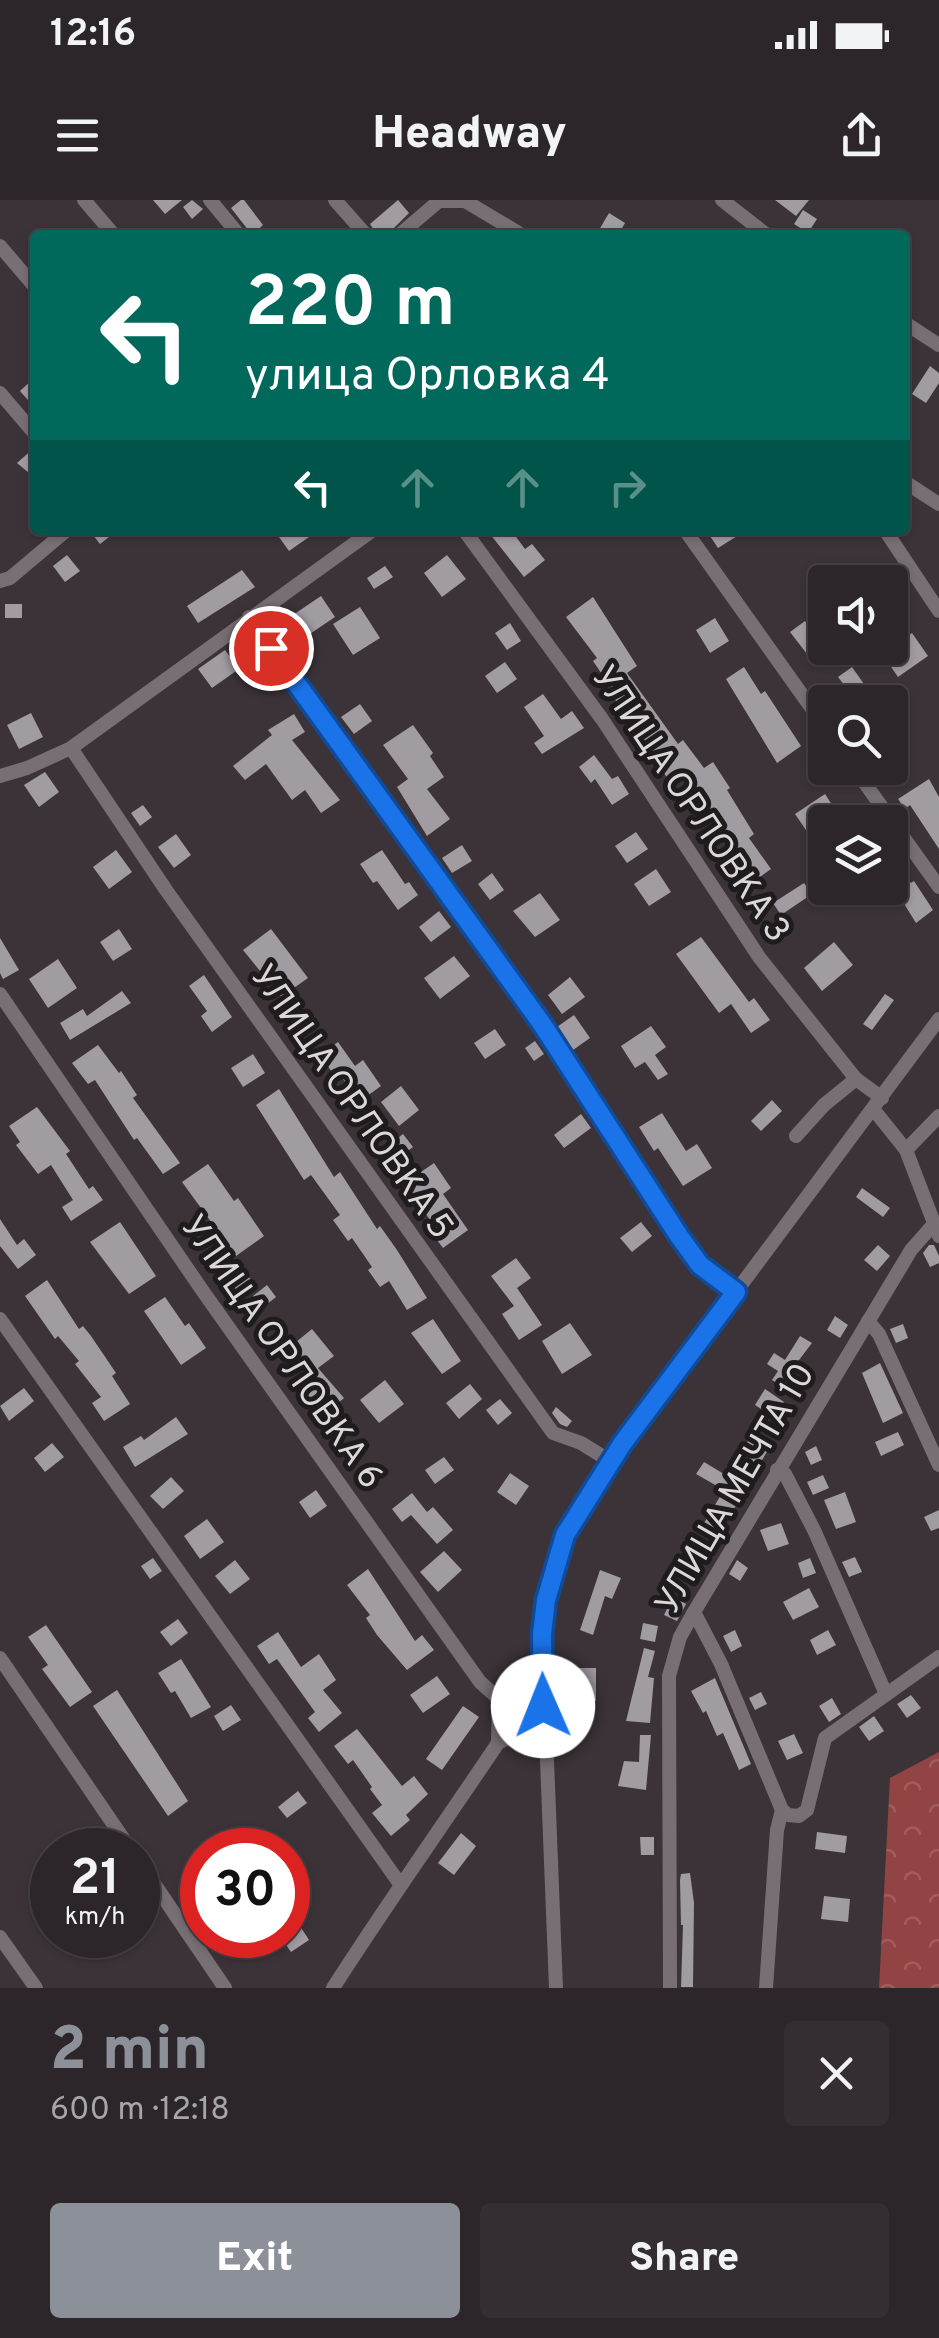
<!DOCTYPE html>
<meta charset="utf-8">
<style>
body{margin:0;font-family:Overpass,sans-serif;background:#342e32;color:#f1f3f6;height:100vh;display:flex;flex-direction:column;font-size:38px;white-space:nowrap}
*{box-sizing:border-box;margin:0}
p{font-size:32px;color:#a6a5a8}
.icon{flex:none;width:55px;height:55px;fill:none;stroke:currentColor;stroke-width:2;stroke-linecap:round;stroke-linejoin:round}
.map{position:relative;height:1788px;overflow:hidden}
.sheet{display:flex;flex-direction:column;background:#2c262a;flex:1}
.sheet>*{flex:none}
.top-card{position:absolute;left:30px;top:30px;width:880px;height:305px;border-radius:10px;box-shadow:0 2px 8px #0004,0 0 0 2px #484347;background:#00695c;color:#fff;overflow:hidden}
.controls{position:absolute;left:808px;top:365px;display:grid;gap:20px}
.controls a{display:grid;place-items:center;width:100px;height:100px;border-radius:10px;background:#2c262a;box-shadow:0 2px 8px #0004,0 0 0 2px #484347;font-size:50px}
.speed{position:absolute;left:30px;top:1628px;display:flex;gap:20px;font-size:50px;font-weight:700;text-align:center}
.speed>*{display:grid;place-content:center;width:130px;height:130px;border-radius:50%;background:#2c262a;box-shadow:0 2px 8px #0004,0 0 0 2px #484347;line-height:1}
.speed small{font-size:25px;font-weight:400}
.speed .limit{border:15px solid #d22;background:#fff;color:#111}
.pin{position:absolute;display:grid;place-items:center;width:85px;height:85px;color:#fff;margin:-42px;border:5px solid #fff;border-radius:50%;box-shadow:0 2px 10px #0007}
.me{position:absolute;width:110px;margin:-55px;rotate:359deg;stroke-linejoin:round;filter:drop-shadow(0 0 8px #0008)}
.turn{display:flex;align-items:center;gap:35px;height:210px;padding:0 50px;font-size:45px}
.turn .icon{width:130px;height:130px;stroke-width:2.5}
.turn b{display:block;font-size:70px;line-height:85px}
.lanes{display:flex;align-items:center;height:95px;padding:0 50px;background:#0003;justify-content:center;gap:50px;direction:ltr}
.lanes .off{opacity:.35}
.round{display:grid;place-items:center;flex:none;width:105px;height:105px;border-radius:10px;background:#342e32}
.overview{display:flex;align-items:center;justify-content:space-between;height:170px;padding:0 50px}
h1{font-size:60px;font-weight:800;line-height:75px;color:#8c9099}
.button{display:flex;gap:20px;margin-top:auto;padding:20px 50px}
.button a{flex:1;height:115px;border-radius:10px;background:#8c9099;color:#fff;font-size:40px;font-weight:800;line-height:115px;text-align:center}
.button a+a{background:#342e32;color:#f1f3f6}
.status{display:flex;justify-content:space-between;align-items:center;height:70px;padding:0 50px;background:#2c262a;direction:ltr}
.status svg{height:28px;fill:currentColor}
header{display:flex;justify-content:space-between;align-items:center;height:130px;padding:0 50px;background:#2c262a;font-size:45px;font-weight:800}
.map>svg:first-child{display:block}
.forest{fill:url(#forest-crowns)}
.building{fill:#a19ba2}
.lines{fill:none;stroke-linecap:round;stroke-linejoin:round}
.minor{stroke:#776f74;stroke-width:14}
.route-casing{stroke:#114b97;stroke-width:25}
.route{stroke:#1a73e8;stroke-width:18}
.labels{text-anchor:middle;stroke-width:10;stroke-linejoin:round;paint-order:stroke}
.street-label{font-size:35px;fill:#dcd8da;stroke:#1f1c1e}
</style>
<div class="status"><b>12:16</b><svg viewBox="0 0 49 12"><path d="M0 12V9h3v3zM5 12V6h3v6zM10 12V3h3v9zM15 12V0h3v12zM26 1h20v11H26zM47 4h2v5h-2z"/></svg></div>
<header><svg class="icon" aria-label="menu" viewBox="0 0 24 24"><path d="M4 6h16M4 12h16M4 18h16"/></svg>Headway<svg class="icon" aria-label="share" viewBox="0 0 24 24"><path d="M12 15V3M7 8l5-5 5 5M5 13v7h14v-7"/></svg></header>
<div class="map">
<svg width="939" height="1788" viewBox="0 0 939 1788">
<defs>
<pattern id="forest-crowns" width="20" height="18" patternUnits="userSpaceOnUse" patternTransform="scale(2.5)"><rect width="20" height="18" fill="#924343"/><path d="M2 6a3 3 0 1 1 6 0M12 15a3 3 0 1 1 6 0" fill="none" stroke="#a15d5e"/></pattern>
</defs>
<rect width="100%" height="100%" fill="#3b3338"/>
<polygon class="forest" points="939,1552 939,1788 879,1788 890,1578"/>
<g class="building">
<polygon points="153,0 182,0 165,14"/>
<polygon points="192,0 203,9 192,19 183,7"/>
<polygon points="241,0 244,0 263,25 252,35 231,8"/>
<polygon points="398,0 409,13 387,35 377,35 370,24"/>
<polygon points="775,0 809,0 796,16"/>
<polygon points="803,10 817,19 808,33 794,24"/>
<polygon points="609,13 625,23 618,35 596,35"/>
<polygon points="930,166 939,173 939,183 926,203 912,194"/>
<polygon points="35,177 35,208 20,191"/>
<polygon points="35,247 35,278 17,263"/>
<polygon points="89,330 118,330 100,344"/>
<polygon points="274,330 319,330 289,351"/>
<polygon points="496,330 511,330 525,349 532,344 545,360 524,377 490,334"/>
<polygon points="706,330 747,330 718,348"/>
<polygon points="67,355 80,371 65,382 53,366"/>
<polygon points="447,355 466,379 442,397 424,373"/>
<polygon points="385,366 393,377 374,389 367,378"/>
<polygon points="242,370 255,387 198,423 187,406"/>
<polygon points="902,382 910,392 890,405 890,390"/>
<polygon points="321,396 335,417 301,440 287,419"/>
<polygon points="593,397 637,466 627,473 678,544 683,540 704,568 713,562 730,588 727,590 754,634 749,638 771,669 749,685 734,664 740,659 706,604 702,607 679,571 668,579 614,498 617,496 593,461 597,458 566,417"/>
<rect x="5" y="404" width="17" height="14"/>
<polygon points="360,407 380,438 353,455 333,424"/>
<polygon points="715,418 729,441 710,453 696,430"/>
<polygon points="805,421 821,443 807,454 790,432"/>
<polygon points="510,423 521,441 507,450 495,433"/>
<polygon points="912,433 928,456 898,477 882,454"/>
<polygon points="225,450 239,469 212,488 198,469"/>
<polygon points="505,462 517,479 497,493 485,476"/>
<polygon points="744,467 761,494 765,491 801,546 777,563 726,479"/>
<polygon points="852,467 864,484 851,494 838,477"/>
<polygon points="543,494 561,519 572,511 584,528 542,554 534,543 544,536 524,507"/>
<polygon points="360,504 372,521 354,534 341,517"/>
<polygon points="31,513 43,537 19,549 7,525"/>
<polygon points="294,514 305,532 292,540 340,600 321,613 305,590 292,600 266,564 245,580 233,566 272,535 268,530"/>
<polygon points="413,525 433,553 430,556 444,577 427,589 450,619 427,636 397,587 408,579 383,545"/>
<polygon points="594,555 612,579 618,576 629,594 612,605 595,579 591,583 579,567"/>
<polygon points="45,572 59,592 39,607 24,585"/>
<polygon points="929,579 939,597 939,649 910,605 905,609 898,599"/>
<polygon points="825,594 838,614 808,633 795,614"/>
<polygon points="143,605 152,617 140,626 131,613"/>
<polygon points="636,632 648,649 627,663 615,646"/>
<polygon points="176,634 191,655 174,668 158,647"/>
<polygon points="462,645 472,661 452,673 442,658"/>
<polygon points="116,650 132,672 109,689 93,667"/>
<polygon points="382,650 405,684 409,682 418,695 398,710 377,681 373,683 360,664"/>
<polygon points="890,653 911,683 914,681 933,710 916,723 890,681"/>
<polygon points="656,669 671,692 649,706 634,684"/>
<polygon points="492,673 504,690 490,700 478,684"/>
<polygon points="804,683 812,694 781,715 773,703"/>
<polygon points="540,693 560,720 535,737 513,711"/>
<polygon points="439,711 451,727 431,742 419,727"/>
<polygon points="119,729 132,749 113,761 100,742"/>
<polygon points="271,729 308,778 281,797 243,750"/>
<polygon points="701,737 749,802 754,798 770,820 751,833 731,804 719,813 676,754"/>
<polygon points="0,738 19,770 3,779 0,773"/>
<polygon points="834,742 853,765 822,791 804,768"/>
<polygon points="454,756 470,776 440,799 424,778"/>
<polygon points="58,759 77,788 48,808 29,779"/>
<polygon points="204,775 232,817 212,832 201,816 207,811 189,786"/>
<polygon points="570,777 585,797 562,814 548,795"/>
<polygon points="122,791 131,803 70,840 60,823 83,809 87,816"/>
<polygon points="885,794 894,800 872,830 863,824"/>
<polygon points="574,815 590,838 573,850 557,827"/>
<polygon points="651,826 666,847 655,855 668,874 658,880 645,862 635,868 621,846"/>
<polygon points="495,829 506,845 485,859 474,843"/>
<polygon points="535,841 544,854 534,861 525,848"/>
<polygon points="338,842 355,866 363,860 381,886 359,902 338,872 334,875 320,855"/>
<polygon points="98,845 119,873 121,871 137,895 133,898 180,963 163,974 137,938 134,940 95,880 88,884 72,863"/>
<polygon points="253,854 265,873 243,887 231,868"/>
<polygon points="401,886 419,910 399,926 381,902"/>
<polygon points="279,889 334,977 340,972 377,1029 380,1026 397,1050 427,1098 407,1110 389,1081 380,1087 368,1070 372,1067 352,1038 348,1041 333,1020 340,1015 311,975 304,980 256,905"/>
<polygon points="772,900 782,911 761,931 751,921"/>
<polygon points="37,907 70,951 66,954 89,989 93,986 103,1000 71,1021 62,1007 73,1000 51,965 38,974 16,945 20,942 9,926"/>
<polygon points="662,913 686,951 697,944 712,968 683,986 658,948 654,951 639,927"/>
<polygon points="581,914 591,928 564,948 554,935"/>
<polygon points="403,934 413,947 386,967 377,954"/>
<polygon points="434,963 451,988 443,994 468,1030 443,1048 425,1024 430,1020 405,983"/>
<polygon points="208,964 234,1001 238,998 264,1036 236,1056 182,982"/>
<polygon points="862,988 890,1008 883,1017 856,997"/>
<polygon points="0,1019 17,1045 24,1039 36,1055 18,1069 0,1046"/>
<polygon points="120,1022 156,1076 129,1094 90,1042"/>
<polygon points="641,1022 652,1036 632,1052 620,1038"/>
<polygon points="878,1045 890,1056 877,1071 864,1060"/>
<polygon points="929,1045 934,1045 939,1056 939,1063 930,1067 923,1053"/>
<polygon points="516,1058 531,1078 517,1088 542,1125 519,1140 502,1114 514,1106 491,1076"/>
<polygon points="248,1076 257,1088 243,1098 234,1087"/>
<polygon points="47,1080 79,1129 83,1126 91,1136 116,1173 112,1176 130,1204 104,1221 92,1203 101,1197 75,1164 79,1161 58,1136 55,1139 25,1096"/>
<polygon points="267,1085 276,1097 262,1108 253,1096"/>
<polygon points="165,1097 185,1126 189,1123 206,1148 181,1165 144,1111"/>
<polygon points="835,1116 848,1125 840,1138 827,1130"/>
<polygon points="433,1119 461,1161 442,1174 411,1133"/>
<polygon points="570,1123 592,1155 562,1174 542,1141"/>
<polygon points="903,1124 908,1138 896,1143 890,1129"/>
<polygon points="312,1129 334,1156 318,1168 344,1198 320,1219 302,1198 315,1187 285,1151"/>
<polygon points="800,1136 812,1143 780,1185 772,1180 778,1171 767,1164 774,1153 785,1160"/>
<polygon points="880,1163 903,1213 883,1223 862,1173"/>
<polygon points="385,1180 404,1204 379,1223 360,1200"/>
<polygon points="470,1184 482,1199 459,1219 446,1203"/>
<polygon points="24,1188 34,1201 9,1221 0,1206"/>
<polygon points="765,1189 784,1202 774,1217 755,1205"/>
<polygon points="500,1199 512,1213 498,1225 486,1210"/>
<polygon points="556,1207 572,1221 567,1227 560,1224 552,1213"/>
<polygon points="176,1217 188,1234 135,1267 123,1247 141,1236 144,1240"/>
<polygon points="898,1232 904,1245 881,1256 875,1242"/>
<polygon points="750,1237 769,1248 715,1342 698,1333 724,1290 696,1274 704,1262 729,1277"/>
<polygon points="52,1243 64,1257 45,1272 34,1258"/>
<polygon points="816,1246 822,1260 811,1265 805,1252"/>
<polygon points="444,1257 454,1270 435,1284 425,1270"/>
<polygon points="510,1273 529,1286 516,1305 497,1292"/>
<polygon points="823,1275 829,1288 813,1295 807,1282"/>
<polygon points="171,1277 184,1291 163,1309 150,1296"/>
<polygon points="316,1290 327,1306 310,1318 299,1302"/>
<polygon points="845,1292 856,1322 836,1329 824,1300"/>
<polygon points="412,1293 427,1312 433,1307 453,1330 437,1344 411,1315 402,1322 392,1309"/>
<polygon points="939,1310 939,1328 931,1331 924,1317"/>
<polygon points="207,1319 224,1342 200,1359 184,1336"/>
<polygon points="781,1323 789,1344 768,1351 760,1330"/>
<polygon points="444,1351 462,1370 438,1392 420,1372"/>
<polygon points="855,1357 862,1372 849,1377 842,1362"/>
<polygon points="153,1358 162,1371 150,1379 141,1366"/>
<polygon points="810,1358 816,1373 803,1378 798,1363"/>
<polygon points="235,1360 250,1379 230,1394 215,1376"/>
<polygon points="737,1360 748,1368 740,1381 729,1374"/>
<polygon points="368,1369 415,1441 422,1435 434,1450 407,1470 377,1435 366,1418 370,1415 347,1385"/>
<polygon points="600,1370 621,1378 612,1399 605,1396 593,1435 580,1430"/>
<polygon points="809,1388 819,1407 793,1420 783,1402"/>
<polygon points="673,1397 686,1404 677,1421 664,1415"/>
<polygon points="178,1419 188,1433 171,1446 160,1432"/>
<polygon points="643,1423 658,1426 655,1442 640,1439"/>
<polygon points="46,1425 92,1492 70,1507 42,1469 48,1465 28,1437"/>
<polygon points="735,1430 742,1446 731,1452 723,1436"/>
<polygon points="828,1430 836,1445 817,1455 810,1440"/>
<polygon points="278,1432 301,1467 319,1454 336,1480 323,1490 342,1513 319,1532 308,1518 315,1512 277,1459 269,1464 257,1446"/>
<polygon points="644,1448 655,1451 648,1477 654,1478 650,1523 626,1521"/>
<polygon points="181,1459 211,1507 191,1518 175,1491 171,1493 158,1473"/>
<polygon points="577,1468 596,1468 596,1501 576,1500"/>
<polygon points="437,1476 450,1494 423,1513 410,1495"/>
<polygon points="715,1478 751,1564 739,1570 723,1533 717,1536 706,1511 703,1513 691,1491"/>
<polygon points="117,1490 188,1601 168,1616 93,1506"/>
<polygon points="761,1492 767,1504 755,1510 749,1498"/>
<polygon points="911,1495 921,1508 907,1518 897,1504"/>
<polygon points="832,1498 841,1514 829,1522 819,1506"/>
<polygon points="231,1505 241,1520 223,1531 214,1516"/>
<polygon points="463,1506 479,1517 442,1570 426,1559"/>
<polygon points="874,1516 884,1531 869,1541 859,1527"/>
<polygon points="357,1529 402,1586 414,1576 428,1594 406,1615 410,1620 391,1636 372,1613 382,1605 370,1589 372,1587 353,1560 348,1564 334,1546"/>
<polygon points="794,1534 803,1553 787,1560 778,1541"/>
<polygon points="640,1535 651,1535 646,1590 618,1586 624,1561 639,1562"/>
<polygon points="298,1591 307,1603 287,1618 278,1607"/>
<polygon points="817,1632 847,1636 845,1653 815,1649"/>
<polygon points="461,1633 476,1646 454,1675 438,1663"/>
<polygon points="640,1637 654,1637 654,1655 641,1655"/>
<polygon points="690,1673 694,1703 693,1787 681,1787 683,1725 681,1725 680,1680 681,1674"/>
<polygon points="824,1696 850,1699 848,1722 821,1719"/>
<polygon points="298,1723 309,1740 291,1752 280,1736 288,1735 288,1730"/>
<polygon points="213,1735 244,1735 222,1749"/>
</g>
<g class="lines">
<g class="minor">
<polyline points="84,0 114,35"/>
<polyline points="210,0 239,35"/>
<polyline points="335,0 366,35"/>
<polyline points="722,0 767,35"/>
<polyline points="399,35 439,1 465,1 522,35"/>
<polyline points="0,46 35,87"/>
<polyline points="905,123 939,145"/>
<polyline points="0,193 35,234"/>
<polyline points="905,282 939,304"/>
<polyline points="464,330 602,519 759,757 856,879 882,898"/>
<polyline points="685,330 825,527"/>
<polyline points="885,330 939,411"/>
<polyline points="0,381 10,378 67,330"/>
<polyline points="249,417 542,824 679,1035 700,1065 737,1092"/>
<polyline points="71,548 166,690 553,1233 581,1243 610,1261"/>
<polyline points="854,568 939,687"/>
<polyline points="0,576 27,568 71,548 373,330"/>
<polyline points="0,794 202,1090 480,1482 499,1499 543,1505"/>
<polyline points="874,910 906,950 939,1036"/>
<polyline points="796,936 824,905 856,879"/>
<polyline points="906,950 939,916"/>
<polyline points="0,1119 400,1684"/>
<polyline points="868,1121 879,1134 939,1265"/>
<polyline points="777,1270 785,1274 814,1330 886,1494"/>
<polyline points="694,1412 721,1464 782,1610"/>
<polyline points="0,1458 131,1650"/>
<polyline points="498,1543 499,1499"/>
<polyline points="782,1610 788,1615 799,1616 807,1610 825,1538 939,1457"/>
<polyline points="138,1660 225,1788"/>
<polyline points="0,1737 36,1788"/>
<path d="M 333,1788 C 386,1705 443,1625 498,1543 L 514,1535 L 544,1529"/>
<polyline points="556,1788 542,1434 554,1365 565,1335 622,1245 939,819"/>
<polyline points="670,1788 669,1476 680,1437 694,1412 911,1050 933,1025"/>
<polyline points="766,1788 777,1630 782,1610"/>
</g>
</g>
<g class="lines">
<defs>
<polyline id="route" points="271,448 542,824 679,1036 700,1065 736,1092 622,1244 565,1335 546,1400 542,1434 543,1506"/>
</defs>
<use href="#route" class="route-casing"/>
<use href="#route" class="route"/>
</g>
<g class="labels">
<g class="street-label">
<text transform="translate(692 603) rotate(56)" y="12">УЛИЦА ОРЛОВКА 3</text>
<text transform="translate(353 901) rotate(55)" y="12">УЛИЦА ОРЛОВКА 5</text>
<text transform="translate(283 1151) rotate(55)" y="12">УЛИЦА ОРЛОВКА 6</text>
<text transform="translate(734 1288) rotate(-60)" y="12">УЛИЦА МЕЧТА 10</text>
</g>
</g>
</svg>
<div class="controls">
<a><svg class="icon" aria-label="sound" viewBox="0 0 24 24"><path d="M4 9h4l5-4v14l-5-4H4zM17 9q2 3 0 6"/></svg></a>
<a><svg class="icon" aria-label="search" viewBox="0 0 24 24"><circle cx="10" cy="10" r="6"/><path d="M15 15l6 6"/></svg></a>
<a><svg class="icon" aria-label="layers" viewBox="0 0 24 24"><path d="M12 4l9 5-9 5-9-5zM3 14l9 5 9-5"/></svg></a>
</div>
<div class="speed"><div>21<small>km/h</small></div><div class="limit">30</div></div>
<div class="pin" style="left:271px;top:448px;background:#d93025"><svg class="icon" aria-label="arrive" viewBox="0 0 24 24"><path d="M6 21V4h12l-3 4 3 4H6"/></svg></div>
<svg class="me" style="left:543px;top:1506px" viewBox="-20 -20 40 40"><circle r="19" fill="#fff"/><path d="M0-13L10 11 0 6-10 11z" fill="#1a73e8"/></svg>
<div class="top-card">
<div class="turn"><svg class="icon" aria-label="left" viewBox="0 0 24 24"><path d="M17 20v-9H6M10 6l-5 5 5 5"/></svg><div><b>220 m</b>улица Орловка 4</div></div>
<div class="lanes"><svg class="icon" aria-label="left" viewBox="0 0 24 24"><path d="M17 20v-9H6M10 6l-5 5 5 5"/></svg><svg class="icon off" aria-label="ahead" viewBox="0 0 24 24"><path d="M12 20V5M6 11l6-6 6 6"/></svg><svg class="icon off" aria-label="ahead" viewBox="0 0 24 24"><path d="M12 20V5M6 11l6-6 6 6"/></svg><svg class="icon off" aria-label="right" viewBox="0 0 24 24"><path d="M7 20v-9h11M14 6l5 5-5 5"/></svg></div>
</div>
</div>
<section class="sheet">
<div class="overview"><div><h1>2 min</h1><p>600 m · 12:18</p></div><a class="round"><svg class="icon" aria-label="close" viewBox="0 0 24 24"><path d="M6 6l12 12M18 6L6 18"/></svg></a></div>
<div class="button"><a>Exit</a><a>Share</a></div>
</section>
